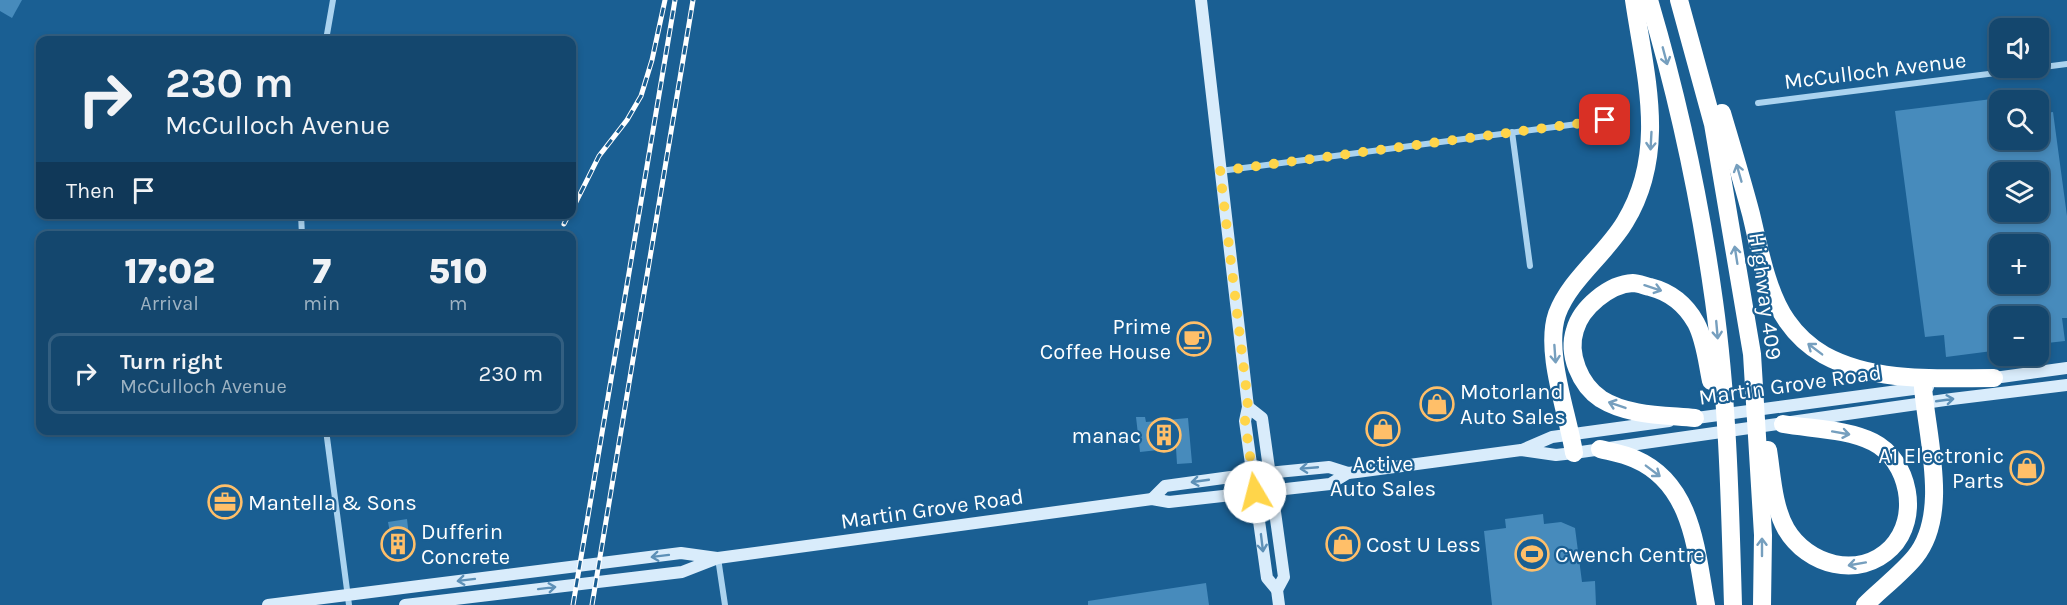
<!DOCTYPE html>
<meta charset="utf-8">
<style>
body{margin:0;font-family:Karla,sans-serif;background:#215176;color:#f1f3f6;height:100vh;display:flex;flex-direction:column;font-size:22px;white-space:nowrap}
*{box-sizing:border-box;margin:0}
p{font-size:20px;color:#9db2c2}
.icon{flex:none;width:33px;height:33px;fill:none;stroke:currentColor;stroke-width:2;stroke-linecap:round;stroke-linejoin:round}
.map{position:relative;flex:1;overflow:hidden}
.details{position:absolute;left:36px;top:231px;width:540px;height:204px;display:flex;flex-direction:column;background:#14476e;border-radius:12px;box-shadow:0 3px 9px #0003,0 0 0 2px #335f81}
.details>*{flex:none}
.hud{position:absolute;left:36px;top:36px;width:540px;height:183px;border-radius:12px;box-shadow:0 3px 9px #0003,0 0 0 2px #335f81;background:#14476e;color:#f1f3f6;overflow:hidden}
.tools{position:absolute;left:1989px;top:18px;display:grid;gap:12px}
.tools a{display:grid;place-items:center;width:60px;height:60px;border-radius:12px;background:#14476e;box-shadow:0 3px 9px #0003,0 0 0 2px #335f81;font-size:30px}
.pin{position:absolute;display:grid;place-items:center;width:51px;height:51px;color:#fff;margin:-26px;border-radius:12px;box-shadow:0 3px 9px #0006}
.me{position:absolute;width:66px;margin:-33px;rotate:352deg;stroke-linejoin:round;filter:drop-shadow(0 0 4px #0008)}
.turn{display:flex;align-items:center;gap:21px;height:126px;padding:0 30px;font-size:27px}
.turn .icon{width:78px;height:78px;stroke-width:2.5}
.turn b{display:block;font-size:42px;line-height:51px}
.then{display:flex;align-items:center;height:57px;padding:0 30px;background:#0003;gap:12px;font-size:22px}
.eta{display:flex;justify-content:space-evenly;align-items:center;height:102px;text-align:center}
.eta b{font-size:36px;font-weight:800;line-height:42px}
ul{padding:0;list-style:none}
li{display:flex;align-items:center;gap:18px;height:81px;margin:0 12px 9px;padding:0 18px;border:3px solid #335f81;border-radius:12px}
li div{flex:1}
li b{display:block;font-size:22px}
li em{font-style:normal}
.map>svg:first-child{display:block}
.building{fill:#478bbc;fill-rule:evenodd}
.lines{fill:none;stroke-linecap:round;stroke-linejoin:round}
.minor{stroke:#abd3ef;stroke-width:6}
.secondary{stroke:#d9ecfb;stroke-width:12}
.motorway{stroke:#fff;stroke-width:18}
.rail-casing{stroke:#fff;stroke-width:5}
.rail{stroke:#1a5f93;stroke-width:3;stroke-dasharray:9;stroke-linecap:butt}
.oneway{stroke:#769fbe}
.oneway2{stroke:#5d90b7}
.route{stroke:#ffd54a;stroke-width:10;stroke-dasharray:0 18}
.labels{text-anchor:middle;stroke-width:4.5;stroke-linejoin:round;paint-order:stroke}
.street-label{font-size:22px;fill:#fff;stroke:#1a5f93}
.poi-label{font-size:22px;fill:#fff;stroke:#1a5f93;text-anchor:start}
</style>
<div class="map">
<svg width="2067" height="605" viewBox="0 0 2067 605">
<rect width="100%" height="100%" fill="#1a5f93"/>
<g class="building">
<polygon points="0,0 22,0 12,18 0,11"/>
<path d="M 2000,98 L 2000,140 L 2038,140 L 2038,114 L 2053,112 L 2067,216 L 2067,318 L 2062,318 L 2065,341 L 2038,344 L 2038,316 L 2000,316 L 2000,350 L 1946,357 L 1944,335 L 1925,337 L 1895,111 ZM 2000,172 L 2038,172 L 2038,212 L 2000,212 ZM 2000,244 L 2038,244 L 2038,284 L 2000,284 Z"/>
<polygon points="1136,417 1145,417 1146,422 1188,418 1192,463 1177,464 1176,448 1140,452"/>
<polygon points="1543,514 1544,524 1561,522 1575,528 1582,582 1595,581 1596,605 1492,605 1484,531 1506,528 1505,519"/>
<polygon points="407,519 411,554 388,557 385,534 390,533 388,522"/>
<polygon points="1206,583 1209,605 1088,605 1088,601"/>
</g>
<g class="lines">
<g class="minor">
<polyline points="326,40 333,0"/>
<polyline points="1758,103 2067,64"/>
<polyline points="1512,132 1530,266"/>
<polyline points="1220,171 1623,118"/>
<polyline points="301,214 302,236"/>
<polyline points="326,430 349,605"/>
<polyline points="718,558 725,605"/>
</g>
<g class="secondary">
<polyline points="1201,0 1248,407 1245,421 1267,578 1277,590 1279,605"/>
<polyline points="1987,379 2067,368"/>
<polyline points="1248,407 1262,418 1284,577 1277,590"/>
<polyline points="1689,419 1928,387"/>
<polyline points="1522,450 1552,437 1669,421"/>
<polyline points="1152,499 1165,486 1238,476 1329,467 1348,473"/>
<polyline points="268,605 681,553 717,558"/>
<polyline points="405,605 682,572 718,558 1152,499 1169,502 1330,484 1348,473 1357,472 1521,450 1556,455 1574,453 1952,399 2067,385"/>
</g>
<g class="motorway">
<path d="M 1649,0 C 1678,98 1700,200 1714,301 C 1728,402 1730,504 1733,605"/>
<polyline points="1679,0 1713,124 1752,354 1763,535 1762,605"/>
<path d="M 1722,113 C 1732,147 1742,180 1751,214 C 1759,247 1767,293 1787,321 C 1796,334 1810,347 1824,355 C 1875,383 1938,378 1994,378"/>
<path d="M 1695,418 C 1665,415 1628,416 1601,399 C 1580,385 1567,354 1575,330 C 1581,308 1609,284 1633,283 C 1638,283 1645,286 1650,287 C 1670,292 1686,305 1696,323 C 1705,340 1707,362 1711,381"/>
<path d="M 1600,449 C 1612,452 1624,454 1635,459 C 1693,484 1696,551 1706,605"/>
<path d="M 1768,450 C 1772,475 1773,506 1786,529 C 1807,565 1859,580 1891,548 C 1921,518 1909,460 1873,442 C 1847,429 1812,429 1783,424"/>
<path d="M 1574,453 C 1568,414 1544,352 1557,314 C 1570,279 1606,254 1625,222 C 1668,152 1645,75 1634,0"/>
<path d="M 1865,605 C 1881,589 1901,574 1915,557 C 1950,514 1927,438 1923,387"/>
</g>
<defs>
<g id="rail">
<polyline points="572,210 599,156 627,120 641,96 652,60 665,0"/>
<polyline points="564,224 569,214"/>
<polyline points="573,605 675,0"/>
<polyline points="592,605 693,0"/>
</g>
</defs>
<use href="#rail" class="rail-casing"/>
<use href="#rail" class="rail"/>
</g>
<defs><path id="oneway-shaft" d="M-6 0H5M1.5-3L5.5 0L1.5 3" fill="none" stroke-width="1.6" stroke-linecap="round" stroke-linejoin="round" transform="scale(1.5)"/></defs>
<g class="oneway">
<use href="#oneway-shaft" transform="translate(1665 56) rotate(75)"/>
<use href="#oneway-shaft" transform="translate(1651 141) rotate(93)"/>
<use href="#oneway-shaft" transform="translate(1739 173) rotate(-106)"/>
<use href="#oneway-shaft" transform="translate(1736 255) rotate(-99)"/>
<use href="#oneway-shaft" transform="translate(1653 288) rotate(18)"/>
<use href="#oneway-shaft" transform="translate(1717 330) rotate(85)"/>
<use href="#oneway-shaft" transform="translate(1815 349) rotate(-143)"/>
<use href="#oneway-shaft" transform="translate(1555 354) rotate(86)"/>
<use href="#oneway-shaft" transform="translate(1617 405) rotate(-161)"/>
<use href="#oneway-shaft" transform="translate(1841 433) rotate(10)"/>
<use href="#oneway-shaft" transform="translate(1653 471) rotate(37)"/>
<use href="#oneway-shaft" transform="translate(1762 547) rotate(-90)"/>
<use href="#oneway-shaft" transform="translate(1857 564) rotate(170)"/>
</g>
<g class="oneway2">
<use href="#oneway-shaft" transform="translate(1945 400) rotate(-8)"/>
<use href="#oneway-shaft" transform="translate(1309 468) rotate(175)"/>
<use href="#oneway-shaft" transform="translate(1200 481) rotate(172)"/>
<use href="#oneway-shaft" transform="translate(1262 543) rotate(83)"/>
<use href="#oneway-shaft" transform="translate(660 556) rotate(173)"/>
<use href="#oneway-shaft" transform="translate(466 580) rotate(173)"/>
<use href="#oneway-shaft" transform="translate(547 588) rotate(-7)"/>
</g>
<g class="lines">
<polyline class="route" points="1255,492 1245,421 1248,407 1246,387 1220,171 1605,120"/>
</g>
<defs>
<symbol id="cafe-ring" viewBox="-11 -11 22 22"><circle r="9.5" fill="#1a5f93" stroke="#ffbf69" stroke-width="1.5"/><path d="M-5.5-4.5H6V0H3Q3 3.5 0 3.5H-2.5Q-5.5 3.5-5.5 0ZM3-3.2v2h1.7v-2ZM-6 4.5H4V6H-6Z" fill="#ffbf69"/></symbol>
<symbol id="shop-ring" viewBox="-11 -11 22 22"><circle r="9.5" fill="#1a5f93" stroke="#ffbf69" stroke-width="1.5"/><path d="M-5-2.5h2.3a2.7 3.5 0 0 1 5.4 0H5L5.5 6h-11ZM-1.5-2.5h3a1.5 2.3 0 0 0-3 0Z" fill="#ffbf69"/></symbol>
<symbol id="building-ring" viewBox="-11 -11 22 22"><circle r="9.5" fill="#1a5f93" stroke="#ffbf69" stroke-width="1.5"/><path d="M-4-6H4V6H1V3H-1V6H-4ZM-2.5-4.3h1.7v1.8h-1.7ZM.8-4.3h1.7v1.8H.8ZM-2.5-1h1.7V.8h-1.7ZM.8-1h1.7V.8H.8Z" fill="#ffbf69"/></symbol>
<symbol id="office-ring" viewBox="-11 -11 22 22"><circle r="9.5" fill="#1a5f93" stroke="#ffbf69" stroke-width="1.5"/><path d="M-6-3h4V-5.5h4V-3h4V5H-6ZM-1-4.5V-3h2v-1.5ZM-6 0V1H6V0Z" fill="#ffbf69"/></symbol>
<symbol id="stadium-ring" viewBox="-11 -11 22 22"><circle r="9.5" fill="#1a5f93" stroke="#ffbf69" stroke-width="1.5"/><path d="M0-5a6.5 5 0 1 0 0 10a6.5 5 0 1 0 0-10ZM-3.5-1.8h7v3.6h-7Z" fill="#ffbf69"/></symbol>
</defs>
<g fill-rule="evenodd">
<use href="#cafe-ring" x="1175" y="320" width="38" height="38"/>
<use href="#shop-ring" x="1418" y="385" width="38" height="38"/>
<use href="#shop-ring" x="1364" y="410" width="38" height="38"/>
<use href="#building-ring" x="1145" y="416" width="38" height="38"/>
<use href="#shop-ring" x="2008" y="449" width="38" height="38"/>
<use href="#office-ring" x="206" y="483" width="38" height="38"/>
<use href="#building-ring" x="379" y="525" width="38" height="38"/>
<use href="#shop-ring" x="1324" y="525" width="38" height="38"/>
<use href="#stadium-ring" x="1513" y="535" width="38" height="38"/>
</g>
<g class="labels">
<g class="street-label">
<text transform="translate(1875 70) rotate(-7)" y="8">McCulloch Avenue</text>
<text transform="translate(1766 296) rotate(82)" y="8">Highway 409</text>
<text transform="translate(1790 384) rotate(-8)" y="8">Martin Grove Road</text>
<text transform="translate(932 508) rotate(-8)" y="8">Martin Grove Road</text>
</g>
<g class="poi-label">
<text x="1171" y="334" text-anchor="end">Prime<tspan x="1171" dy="25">Coffee House</tspan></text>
<text x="1460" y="399">Motorland<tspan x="1460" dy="25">Auto Sales</tspan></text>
<text x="1141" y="443" text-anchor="end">manac</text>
<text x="2004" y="463" text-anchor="end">A1 Electronic<tspan x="2004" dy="25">Parts</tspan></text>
<text x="1383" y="471" text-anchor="middle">Active<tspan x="1383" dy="25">Auto Sales</tspan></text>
<text x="248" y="510">Mantella &amp; Sons</text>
<text x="421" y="539">Dufferin<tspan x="421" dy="25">Concrete</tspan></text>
<text x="1366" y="552">Cost U Less</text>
<text x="1555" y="562">Cwench Centre</text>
</g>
</g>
</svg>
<div class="tools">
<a><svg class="icon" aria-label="sound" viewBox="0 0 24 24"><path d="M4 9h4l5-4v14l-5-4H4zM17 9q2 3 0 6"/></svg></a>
<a><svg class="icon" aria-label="search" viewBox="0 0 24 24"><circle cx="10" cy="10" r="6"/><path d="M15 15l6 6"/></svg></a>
<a><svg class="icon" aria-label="layers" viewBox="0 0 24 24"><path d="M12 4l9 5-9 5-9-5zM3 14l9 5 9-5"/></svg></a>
<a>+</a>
<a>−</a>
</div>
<div class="pin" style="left:1605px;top:120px;background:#d93025"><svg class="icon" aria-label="arrive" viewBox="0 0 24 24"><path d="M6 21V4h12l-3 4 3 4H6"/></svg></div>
<svg class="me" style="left:1255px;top:492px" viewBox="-20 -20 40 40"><circle r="19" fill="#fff"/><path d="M0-13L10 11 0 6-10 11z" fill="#ffd54a"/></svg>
<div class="hud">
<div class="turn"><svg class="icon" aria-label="right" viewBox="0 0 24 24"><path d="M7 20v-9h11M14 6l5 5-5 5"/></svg><div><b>230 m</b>McCulloch Avenue</div></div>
<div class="then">Then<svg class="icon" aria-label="arrive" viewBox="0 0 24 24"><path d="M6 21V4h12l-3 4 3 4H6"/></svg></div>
</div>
<section class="details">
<div class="eta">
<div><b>17:02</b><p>Arrival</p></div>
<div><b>7</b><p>min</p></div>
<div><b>510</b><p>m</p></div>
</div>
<ul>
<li><svg class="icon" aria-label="right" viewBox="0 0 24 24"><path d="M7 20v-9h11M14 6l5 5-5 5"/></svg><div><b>Turn right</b><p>McCulloch Avenue</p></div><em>230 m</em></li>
</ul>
</section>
</div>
